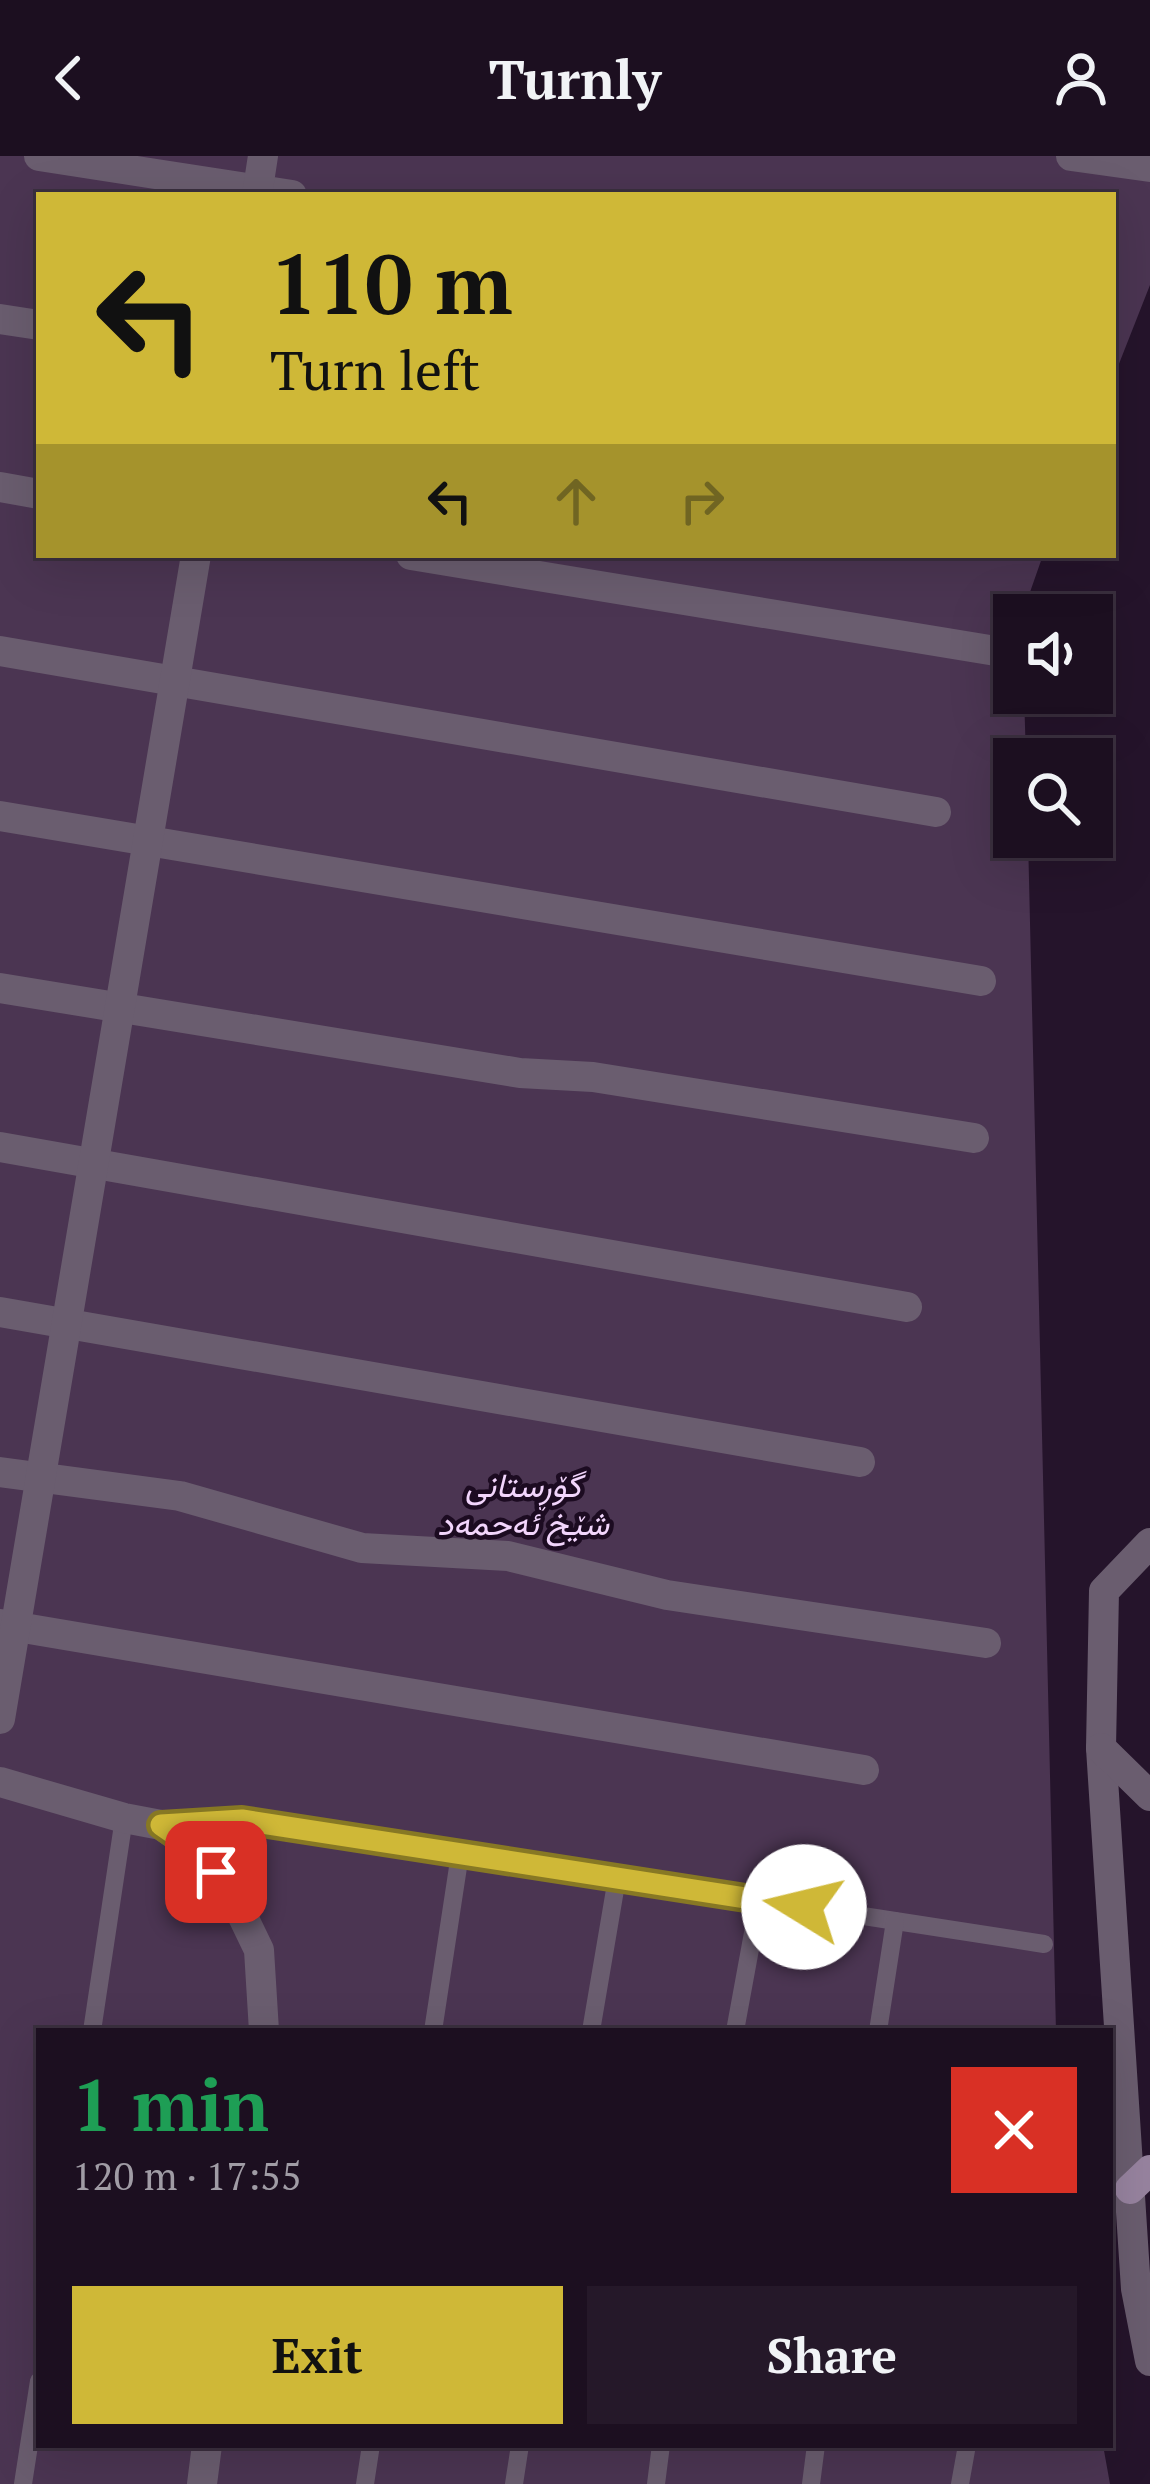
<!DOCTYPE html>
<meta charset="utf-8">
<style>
body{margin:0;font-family:"PT Serif",Vazirmatn,serif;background:#251829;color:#f1f3f6;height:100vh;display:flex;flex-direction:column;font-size:45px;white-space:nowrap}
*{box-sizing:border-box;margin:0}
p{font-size:39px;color:#a09ca5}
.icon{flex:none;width:66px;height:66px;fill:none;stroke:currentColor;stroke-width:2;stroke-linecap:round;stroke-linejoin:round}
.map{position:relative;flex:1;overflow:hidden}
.side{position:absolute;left:36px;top:1872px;width:1077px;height:420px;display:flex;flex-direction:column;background:#1c0f20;border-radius:0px;box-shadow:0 12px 48px #0002,0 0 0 3px #3a2f3e}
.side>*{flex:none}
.guide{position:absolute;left:36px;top:36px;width:1080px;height:366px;border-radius:0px;box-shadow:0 12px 48px #0002,0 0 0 3px #3a2f3e;background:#cfb837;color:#111;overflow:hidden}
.tools{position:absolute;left:993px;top:438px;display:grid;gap:24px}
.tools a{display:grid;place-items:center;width:120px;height:120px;border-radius:0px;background:#1c0f20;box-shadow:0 12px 48px #0002,0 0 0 3px #3a2f3e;font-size:60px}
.pin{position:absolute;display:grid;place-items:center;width:102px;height:102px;color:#fff;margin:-51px;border-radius:24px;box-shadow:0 6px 18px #0006}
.me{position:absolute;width:132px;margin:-66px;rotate:279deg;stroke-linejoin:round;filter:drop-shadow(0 0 9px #0008)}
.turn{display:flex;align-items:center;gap:42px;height:252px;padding:0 36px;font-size:54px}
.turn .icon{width:156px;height:156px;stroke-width:2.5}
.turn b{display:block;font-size:84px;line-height:102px}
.lanes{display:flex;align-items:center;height:114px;padding:0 36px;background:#0003;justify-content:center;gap:60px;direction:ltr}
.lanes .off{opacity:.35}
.round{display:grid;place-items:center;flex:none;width:126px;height:126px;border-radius:0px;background:#251829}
.headline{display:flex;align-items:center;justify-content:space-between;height:204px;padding:0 36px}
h1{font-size:72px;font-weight:700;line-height:90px;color:#1e9e55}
.button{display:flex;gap:24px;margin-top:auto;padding:24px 36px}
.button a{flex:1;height:138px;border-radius:0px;background:#cfb837;color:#111;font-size:48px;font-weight:700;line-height:138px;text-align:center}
.button a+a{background:#251829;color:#f1f3f6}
header{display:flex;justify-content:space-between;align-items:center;height:156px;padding:0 36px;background:#1c0f20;font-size:54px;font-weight:700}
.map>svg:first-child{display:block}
.green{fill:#4b3552}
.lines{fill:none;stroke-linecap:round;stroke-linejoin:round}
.lane{stroke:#6a5d6f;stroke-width:18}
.street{stroke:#6a5d6f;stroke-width:30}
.secondary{stroke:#97839f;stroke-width:30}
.route-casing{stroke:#877824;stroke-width:30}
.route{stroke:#cfb837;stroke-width:21}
.labels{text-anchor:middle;stroke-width:9;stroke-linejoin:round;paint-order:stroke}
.park-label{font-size:33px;font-style:italic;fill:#f2d5fc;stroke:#1c0b21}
</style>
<header><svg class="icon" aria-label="back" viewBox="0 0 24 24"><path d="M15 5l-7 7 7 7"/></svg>Turnly<svg class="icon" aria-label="person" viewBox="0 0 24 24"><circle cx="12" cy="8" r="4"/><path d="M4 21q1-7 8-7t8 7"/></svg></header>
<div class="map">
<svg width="1150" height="2328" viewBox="0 0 1150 2328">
<rect width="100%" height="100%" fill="#25142b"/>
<polygon class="green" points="0,0 1150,0 1150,129 1113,223 1113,39 39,39 39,399 1043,399 1022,459 1014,459 1014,537 1024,537 1026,603 1014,603 1014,681 1028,681 1056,1875 39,1875 39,2289 1103,2289 1110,2328 0,2328"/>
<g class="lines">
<g class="lane">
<polyline points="166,1668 242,1664 1044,1788"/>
<polyline points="92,1875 124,1662"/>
<polyline points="433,1875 460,1698"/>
<polyline points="591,1875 617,1722"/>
<polyline points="735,1875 759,1744"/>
<polyline points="878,1875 895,1765"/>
<polyline points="23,2328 39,2225"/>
<polyline points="365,2328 371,2289"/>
<polyline points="514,2328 520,2289"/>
<polyline points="656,2328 661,2289"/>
<polyline points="811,2328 816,2289"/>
<polyline points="960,2328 967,2289"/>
</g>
<g class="street">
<polyline points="39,0 292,39"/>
<polyline points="1071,0 1150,11"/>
<polyline points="257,39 263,0"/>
<polyline points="0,163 39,169"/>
<polyline points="0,331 39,338"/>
<polyline points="411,399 1014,498"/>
<polyline points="0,495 936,656"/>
<polyline points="0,660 981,825"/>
<polyline points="0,832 520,917 593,921 974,982"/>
<polyline points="0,991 907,1151"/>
<polyline points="0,1156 860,1306"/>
<polyline points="0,1316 180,1340 362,1392 508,1400 667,1439 986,1487"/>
<polyline points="1150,1387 1104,1435 1101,1592 1136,2133 1150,2205"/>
<polyline points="0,1468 864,1614"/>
<polyline points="0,1563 196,399"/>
<polyline points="1101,1592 1150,1640"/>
<polyline points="0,1626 124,1662 161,1669 200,1696 231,1736 259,1794 264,1875"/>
<polyline points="202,2328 207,2289"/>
</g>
<polyline class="secondary" points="1130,2033 1150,2014"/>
</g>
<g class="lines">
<defs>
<polyline id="route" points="216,1716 200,1696 161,1669 242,1664 804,1751"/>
</defs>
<use href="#route" class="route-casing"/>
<use href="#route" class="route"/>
</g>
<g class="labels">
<g class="park-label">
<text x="523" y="1341">گۆڕستانی<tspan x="523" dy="38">شێخ ئەحمەد</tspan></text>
</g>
</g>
</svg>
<div class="tools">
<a><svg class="icon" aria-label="sound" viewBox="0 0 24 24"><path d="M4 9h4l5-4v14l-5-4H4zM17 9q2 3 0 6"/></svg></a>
<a><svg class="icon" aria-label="search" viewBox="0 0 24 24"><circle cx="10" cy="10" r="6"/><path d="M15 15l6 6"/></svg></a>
</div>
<div class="pin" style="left:216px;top:1716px;background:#d93025"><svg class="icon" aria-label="arrive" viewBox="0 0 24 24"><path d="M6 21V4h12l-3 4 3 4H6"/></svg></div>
<svg class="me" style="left:804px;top:1751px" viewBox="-20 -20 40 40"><circle r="19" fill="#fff"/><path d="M0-13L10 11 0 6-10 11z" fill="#cfb837"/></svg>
<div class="guide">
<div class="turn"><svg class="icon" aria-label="left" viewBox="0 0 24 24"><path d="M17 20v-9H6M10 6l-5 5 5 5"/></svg><div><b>110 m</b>Turn left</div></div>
<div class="lanes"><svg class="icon" aria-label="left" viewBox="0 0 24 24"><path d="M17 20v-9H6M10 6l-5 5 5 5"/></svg><svg class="icon off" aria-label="ahead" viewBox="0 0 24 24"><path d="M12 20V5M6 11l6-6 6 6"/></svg><svg class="icon off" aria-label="right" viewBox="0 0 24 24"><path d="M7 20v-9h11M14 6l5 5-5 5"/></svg></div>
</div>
<section class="side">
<div class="headline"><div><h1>1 min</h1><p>120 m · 17:55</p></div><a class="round" style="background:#d93025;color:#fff"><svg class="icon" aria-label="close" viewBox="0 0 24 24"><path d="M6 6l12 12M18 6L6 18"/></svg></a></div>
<div class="button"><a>Exit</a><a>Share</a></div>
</section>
</div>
